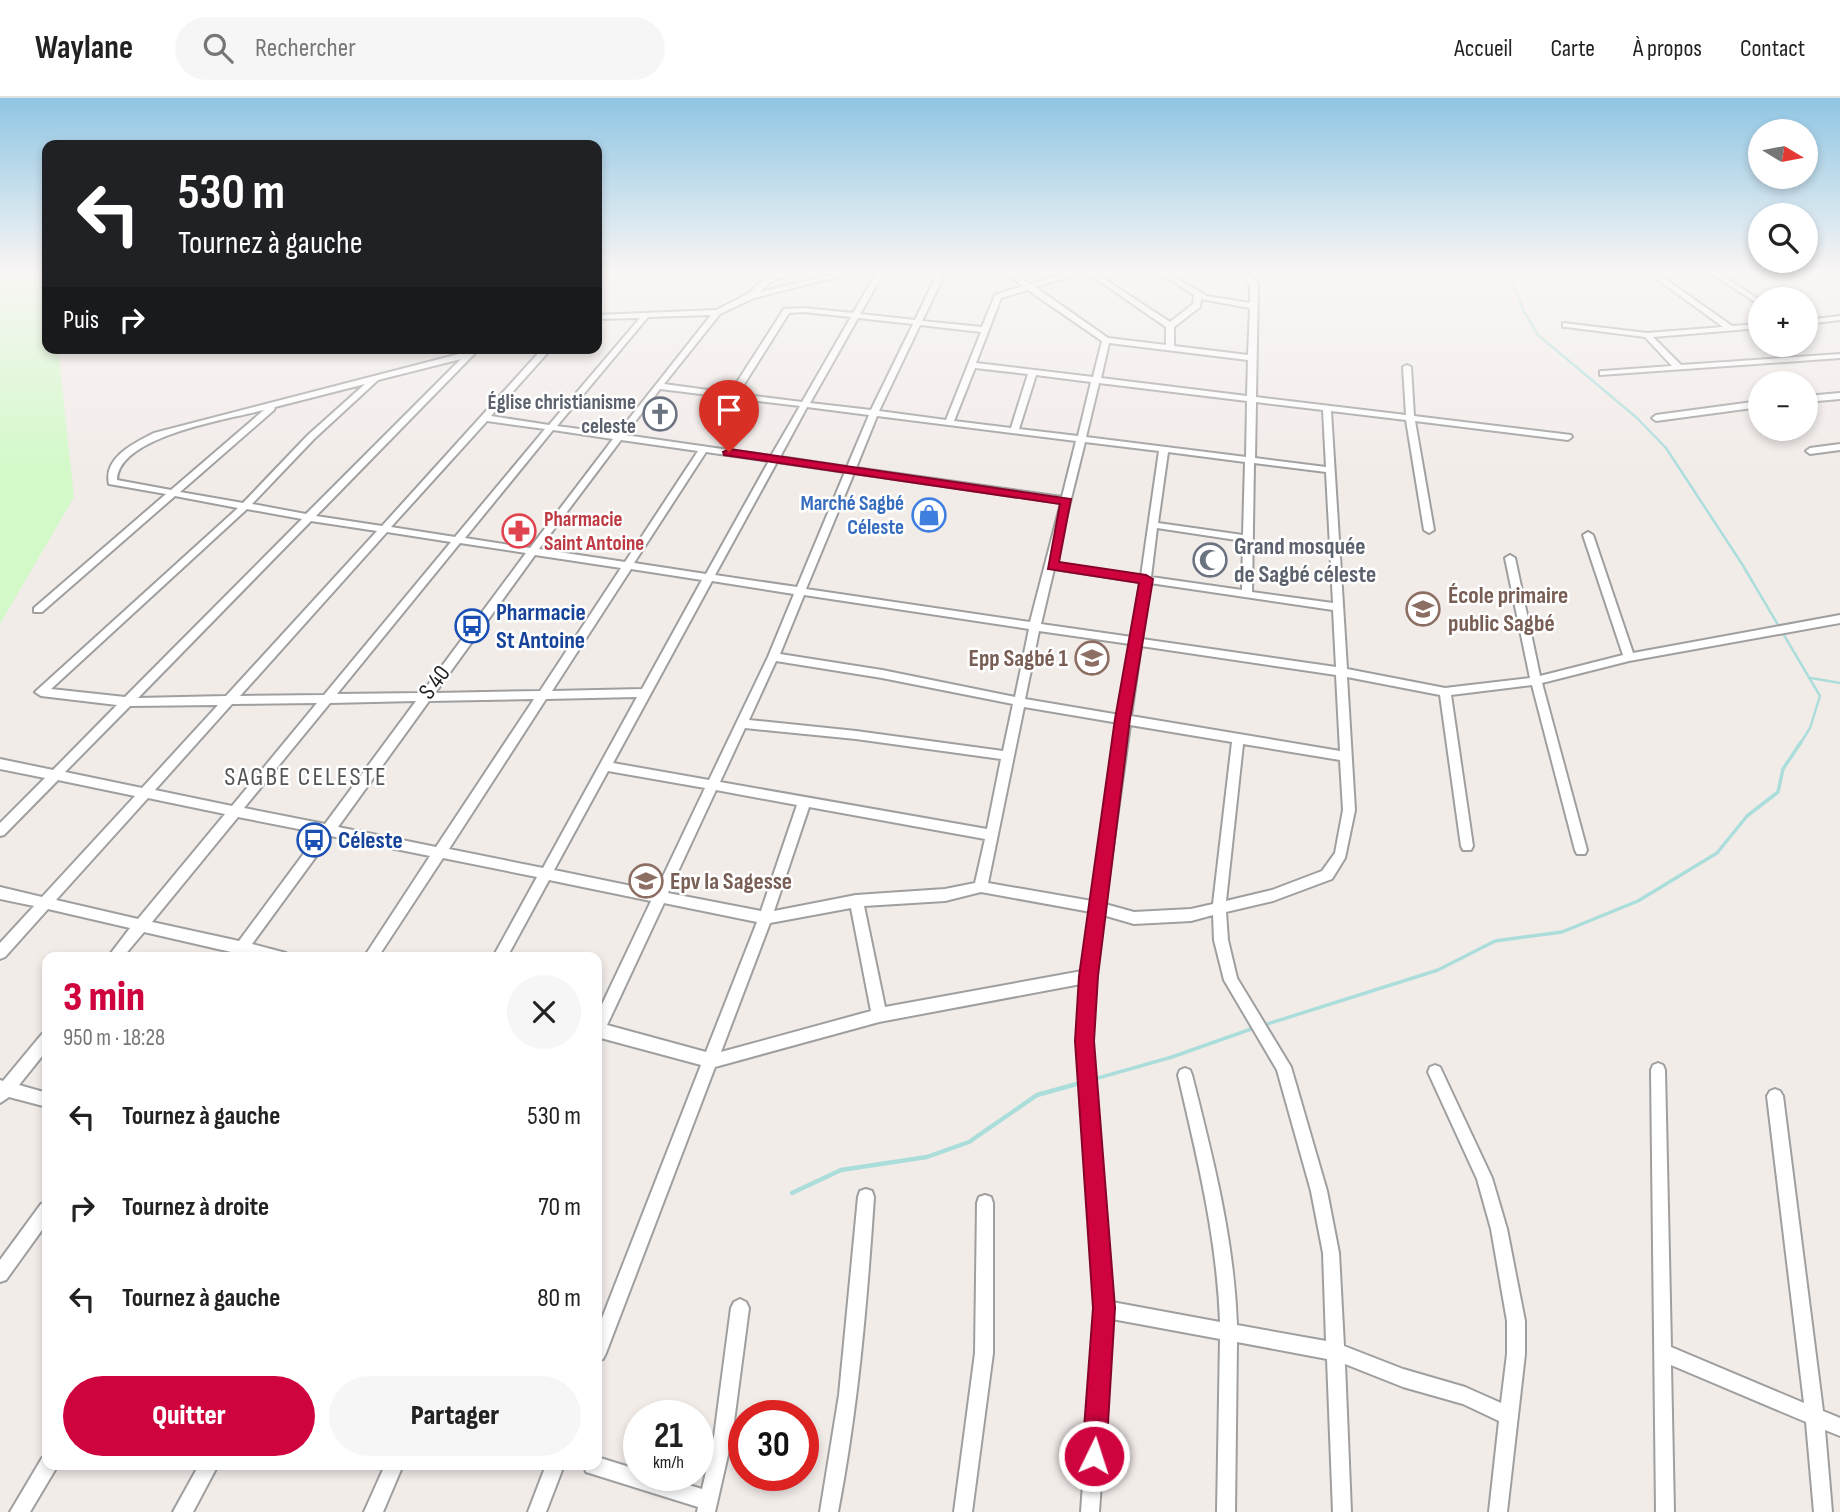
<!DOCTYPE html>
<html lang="fr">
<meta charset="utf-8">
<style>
body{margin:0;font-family:"Sofia Sans Condensed",sans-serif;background:#f6f6f6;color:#222;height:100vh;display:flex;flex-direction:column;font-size:26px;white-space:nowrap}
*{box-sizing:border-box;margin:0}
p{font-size:23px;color:#767676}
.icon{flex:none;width:38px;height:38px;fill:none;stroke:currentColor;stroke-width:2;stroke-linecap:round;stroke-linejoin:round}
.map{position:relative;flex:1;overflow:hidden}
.side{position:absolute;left:42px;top:854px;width:560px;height:518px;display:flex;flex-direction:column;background:#fff;border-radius:14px;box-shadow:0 4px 10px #0003}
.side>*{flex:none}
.top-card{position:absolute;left:42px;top:42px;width:560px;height:214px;border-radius:14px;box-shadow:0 4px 10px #0003;background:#202124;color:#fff;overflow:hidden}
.needle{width:46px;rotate:100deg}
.fabs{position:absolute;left:1748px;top:21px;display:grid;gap:14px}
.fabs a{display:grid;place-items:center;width:70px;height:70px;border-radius:50%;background:#fff;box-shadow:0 4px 10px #0003;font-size:35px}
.speed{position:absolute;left:623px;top:1302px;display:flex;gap:14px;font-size:35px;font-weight:700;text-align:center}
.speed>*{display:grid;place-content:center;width:91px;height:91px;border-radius:50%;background:#fff;box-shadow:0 4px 10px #0003;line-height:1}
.speed small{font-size:18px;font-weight:400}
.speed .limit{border:10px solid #d22;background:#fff;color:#111}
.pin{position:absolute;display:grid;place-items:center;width:60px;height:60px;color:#fff;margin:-72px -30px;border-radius:50% 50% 50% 0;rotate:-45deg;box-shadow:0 0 7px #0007}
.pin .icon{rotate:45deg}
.me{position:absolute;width:77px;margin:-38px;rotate:4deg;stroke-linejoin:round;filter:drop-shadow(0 0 5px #0008)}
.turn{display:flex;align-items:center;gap:24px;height:147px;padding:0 21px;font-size:32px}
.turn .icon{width:91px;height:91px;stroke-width:2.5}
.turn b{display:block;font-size:49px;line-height:60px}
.then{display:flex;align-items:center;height:66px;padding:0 21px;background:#0003;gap:14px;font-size:26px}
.round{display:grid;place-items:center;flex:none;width:74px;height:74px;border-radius:37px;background:#f6f6f6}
.summary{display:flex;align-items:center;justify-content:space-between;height:119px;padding:0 21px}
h1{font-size:42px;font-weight:800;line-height:52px;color:#cf043f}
.cta{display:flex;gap:14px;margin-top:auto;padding:14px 21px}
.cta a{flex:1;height:80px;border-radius:42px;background:#cf043f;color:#fff;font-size:28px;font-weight:800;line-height:80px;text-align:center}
.cta a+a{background:#f6f6f6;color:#222}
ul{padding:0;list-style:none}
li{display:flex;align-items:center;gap:21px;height:91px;padding:0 21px}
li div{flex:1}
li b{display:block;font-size:26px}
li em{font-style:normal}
header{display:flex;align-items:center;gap:42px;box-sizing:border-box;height:98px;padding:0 35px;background:#fff;border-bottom:2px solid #e0e0e0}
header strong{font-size:33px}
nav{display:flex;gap:38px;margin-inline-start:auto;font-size:24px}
.search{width:490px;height:63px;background:#f6f6f6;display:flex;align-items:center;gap:18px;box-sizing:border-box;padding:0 24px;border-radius:38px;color:#767676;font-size:26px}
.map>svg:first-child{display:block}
.park{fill:#d3f9c9}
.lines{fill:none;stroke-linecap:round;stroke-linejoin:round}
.stream-far2{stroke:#abdedb;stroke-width:2.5}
.stream-far1{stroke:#abdedb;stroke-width:3.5}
.stream{stroke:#abdedb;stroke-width:4.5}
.minor-casing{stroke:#9f9f9f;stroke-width:4}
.minor{fill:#fff;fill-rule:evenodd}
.route{fill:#cf043f;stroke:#870329;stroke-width:2}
.labels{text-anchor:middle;stroke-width:5;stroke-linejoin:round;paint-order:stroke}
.far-worship-label{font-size:21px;font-weight:bold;fill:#5b616d;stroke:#fff;text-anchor:end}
.far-shop-label{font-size:21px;font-weight:bold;fill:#366cbe;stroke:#fff;text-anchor:end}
.far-health-label{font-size:21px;font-weight:bold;fill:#be3a42;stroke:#fff;text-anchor:start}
.worship-label{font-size:24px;font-weight:bold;fill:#5b616d;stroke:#fff;text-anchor:start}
.education-label{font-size:24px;font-weight:bold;fill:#785e54;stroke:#fff;text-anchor:start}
.transit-label{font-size:24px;font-weight:bold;fill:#164399;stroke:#fff;text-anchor:start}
.street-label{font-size:24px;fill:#222;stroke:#fff}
.neighbourhood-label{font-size:26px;letter-spacing:2px;fill:#555;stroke:#fff}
</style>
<header>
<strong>Waylane</strong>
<div class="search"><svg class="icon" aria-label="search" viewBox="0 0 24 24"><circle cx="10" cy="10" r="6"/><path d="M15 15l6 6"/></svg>Rechercher</div>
<nav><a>Accueil</a><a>Carte</a><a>À propos</a><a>Contact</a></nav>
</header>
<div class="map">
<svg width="1840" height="1414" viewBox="0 0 1840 1414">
<rect width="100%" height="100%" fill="#f2ece9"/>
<polygon class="park" points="0,173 47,173 47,250 58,250 74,399 0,526"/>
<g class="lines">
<g class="stream-far2">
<polyline points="1502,173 1514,188 1523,212 1538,237 1637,320 1666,350 1742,466 1820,598 1810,630 1800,646"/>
<polyline points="1811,580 1840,585"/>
</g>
<g class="stream-far1">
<polyline points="1261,928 1438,872 1495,843 1562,834 1638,803 1717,755 1747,718 1778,694 1783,671 1801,644"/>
<polyline points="1091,982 1172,959 1254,930"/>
</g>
<polyline class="stream" points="792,1095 841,1072 927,1059 969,1044 1037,997 1084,984"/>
<defs>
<g id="minor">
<path d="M 791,173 L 801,173 L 772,183 L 760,194 L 849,173 L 860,173 L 754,200 L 720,216 L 664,286 L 730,295 L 784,211 L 803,210 L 853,215 L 878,173 L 885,173 L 860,216 L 915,222 L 935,180 L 935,173 L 942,173 L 943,180 L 922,223 L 982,229 L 995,197 L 1023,188 L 1003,173 L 1010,173 L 1030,186 L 1072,173 L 1081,173 L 1081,175 L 1035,189 L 1108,240 L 1166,247 L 1166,229 L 1085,173 L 1092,173 L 1170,224 L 1193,206 L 1194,197 L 1157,173 L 1164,173 L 1207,198 L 1250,205 L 1250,186 L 1236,173 L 1244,173 L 1258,185 L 1256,299 L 1406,317 L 1403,269 L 1407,267 L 1411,269 L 1414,318 L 1571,337 L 1572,339 L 1568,342 L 1415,323 L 1434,432 L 1429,435 L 1424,432 L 1406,322 L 1331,313 L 1347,571 L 1445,590 L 1530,580 L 1505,460 L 1510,457 L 1515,460 L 1540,578 L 1623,557 L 1583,437 L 1588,434 L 1593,437 L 1633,555 L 1840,517 L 1840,525 L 1629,563 L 1542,585 L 1587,752 L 1585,756 L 1577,756 L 1575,752 L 1532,587 L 1451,597 L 1473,748 L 1471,752 L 1463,752 L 1461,748 L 1440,597 L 1347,579 L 1355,712 L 1345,760 L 1332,781 L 1273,803 L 1226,814 L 1228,842 L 1237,880 L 1291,969 L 1327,1093 L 1339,1155 L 1344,1248 L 1403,1271 L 1465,1289 L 1501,1305 L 1507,1256 L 1507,1223 L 1491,1131 L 1477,1081 L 1428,974 L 1430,969 L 1435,967 L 1440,969 L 1492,1080 L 1507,1131 L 1525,1223 L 1525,1256 L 1507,1414 L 1489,1414 L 1499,1323 L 1463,1306 L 1403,1289 L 1345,1266 L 1351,1414 L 1333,1414 L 1327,1261 L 1237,1244 L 1235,1414 L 1217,1414 L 1220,1241 L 1112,1221 L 1099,1414 L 1081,1414 L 1095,1211 L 1077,943 L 1081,886 L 879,924 L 715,969 L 606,1255 L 603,1261 L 597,1264 L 597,1233 L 701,967 L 597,939 L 597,917 L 651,803 L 549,782 L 507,859 L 493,859 L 537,779 L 443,760 L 378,859 L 364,859 L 430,758 L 331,738 L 252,846 L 286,855 L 288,859 L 256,859 L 245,857 L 243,859 L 228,859 L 231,854 L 144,834 L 123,859 L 108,859 L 130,830 L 48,811 L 5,859 L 0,861 L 0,845 L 34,808 L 0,801 L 0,789 L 42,799 L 135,698 L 58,682 L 4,737 L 0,738 L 0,725 L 45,680 L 0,671 L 0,661 L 53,672 L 117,607 L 41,598 L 35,594 L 238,410 L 175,398 L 42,514 L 34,514 L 34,510 L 166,396 L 109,386 C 103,359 135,345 154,335 L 467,254 L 471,250 L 480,250 L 316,418 L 382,428 L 543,250 L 552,250 L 491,318 L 549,327 L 640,220 L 597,221 L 597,217 L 716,212 L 748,196 L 766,179 ZM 1028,192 L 1102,243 L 1093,279 L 976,265 L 1001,200 ZM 1201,201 L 1250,210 L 1248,257 L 1174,248 L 1174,229 L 1200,209 ZM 803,214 L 851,219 L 802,304 L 738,296 L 789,215 ZM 711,217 L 617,336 L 557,328 L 648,219 ZM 858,220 L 913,226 L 871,312 L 810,305 ZM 920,227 L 981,234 L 946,322 L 879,313 ZM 1109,245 L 1248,262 L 1247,298 L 1101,280 ZM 461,261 L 306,416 L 252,406 L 314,341 L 378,282 ZM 975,270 L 1028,276 L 1011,330 L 954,323 ZM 1036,277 L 1091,284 L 1078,338 L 1019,331 ZM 1099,285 L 1247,303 L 1246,359 L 1086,339 ZM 365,286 L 308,337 L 243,405 L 180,394 L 274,312 L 275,309 ZM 660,291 L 800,308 L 771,358 L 625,337 ZM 1256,304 L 1323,312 L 1326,369 L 1255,360 ZM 807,309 L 869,317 L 847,369 L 780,359 ZM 264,312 L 171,392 L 117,382 C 118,338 228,321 264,312 ZM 877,318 L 1076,343 L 1062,399 L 856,370 ZM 487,323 L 545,331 L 455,439 L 391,429 ZM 553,332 L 613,341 L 530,450 L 465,440 ZM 621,342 L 698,353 L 625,464 L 539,451 ZM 1085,344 L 1159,353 L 1141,478 L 1055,465 ZM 706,354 L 769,363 L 706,476 L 634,465 ZM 1168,354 L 1245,364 L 1243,437 L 1158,425 ZM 777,364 L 845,374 L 797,489 L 715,477 ZM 1254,365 L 1326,374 L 1333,505 L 1252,494 ZM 854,375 L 1061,405 L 1030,524 L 806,491 ZM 247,411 L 302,421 L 125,599 L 51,591 ZM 311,423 L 377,433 L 226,598 L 138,600 ZM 1157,430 L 1243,443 L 1242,492 L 1151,479 ZM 387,434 L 451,444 L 324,597 L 240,598 ZM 460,445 L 526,455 L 422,595 L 337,596 ZM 535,457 L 621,470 L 540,593 L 435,595 ZM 631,471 L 702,482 L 642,591 L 552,593 ZM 1054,471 L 1140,484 L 1132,539 L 1041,526 ZM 712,483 L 794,496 L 768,559 L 709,682 L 613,665 ZM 1150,485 L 1333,512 L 1336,569 L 1142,541 ZM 804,497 L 1029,531 L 1015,599 L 882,572 L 780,556 ZM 1039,533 L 1130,546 L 1120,617 L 1025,601 ZM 1141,548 L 1336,577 L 1340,653 L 1131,618 ZM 776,563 L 882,580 L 1013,606 L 1003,653 L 856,633 L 749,622 ZM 637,599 L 543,770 L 449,751 L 546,601 ZM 534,601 L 436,749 L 338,729 L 429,603 ZM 416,603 L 325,726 L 244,710 L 330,605 ZM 317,605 L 232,708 L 155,692 L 232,606 ZM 218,607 L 142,690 L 65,674 L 130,608 ZM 1024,609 L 1119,625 L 1092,803 L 988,785 ZM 1130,627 L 1232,644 L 1213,806 L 1191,811 L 1134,814 L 1105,806 ZM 745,630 L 856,641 L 1001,661 L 987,731 L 720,684 ZM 1243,646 L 1340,662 L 1343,712 L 1335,755 L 1322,773 L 1272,792 L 1226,803 ZM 608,673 L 705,690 L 656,793 L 554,772 ZM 716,692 L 797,707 L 761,813 L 668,795 ZM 148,700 L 225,716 L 138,821 L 56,802 ZM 809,709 L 985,741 L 975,785 L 945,791 L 856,797 L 774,813 ZM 238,719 L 319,735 L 239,843 L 152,824 ZM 981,794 L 1091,814 L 1082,873 L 885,909 L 864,808 L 945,803 ZM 664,805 L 757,824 L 706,954 L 607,927 ZM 851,810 L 871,913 L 721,954 L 770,825 ZM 1103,817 L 1134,826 L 1191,823 L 1213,817 L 1214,842 L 1224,882 L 1277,972 L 1311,1093 L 1323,1155 L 1326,1243 L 1237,1227 C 1234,1141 1213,1060 1192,977 L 1190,972 L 1185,970 L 1180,972 L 1178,977 C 1197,1059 1217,1139 1220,1224 L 1112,1204 L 1091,943 L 1095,878 Z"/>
<polygon points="1646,173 1654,173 1732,228 1760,226 1760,230 1653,239 1681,267 1840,256 1840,260 1600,277 1600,273 1603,273 1672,268 1645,239 1566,229 1563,229 1563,225 1647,235 1723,229"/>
<polygon points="1707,173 1715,173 1760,202 1760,207"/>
<polygon points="1840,218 1840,222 1806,226 1806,222"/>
<polygon points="182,250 194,250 185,254 181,252"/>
<polygon points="1840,295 1840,301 1806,304 1806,298"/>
<polygon points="1760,303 1760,309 1656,323 1652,320 1656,317"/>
<polygon points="1840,346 1840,352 1810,356 1806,353 1810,350"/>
<polygon points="47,934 47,952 19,987 47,995 47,1009 9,999 0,1005 0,982 3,983 42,936"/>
<polygon points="1658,965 1663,967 1665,972 1671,1249 1804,1305 1767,998 1770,993 1775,991 1780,993 1783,998 1823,1313 1840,1320 1840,1338 1825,1332 1832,1414 1814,1414 1806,1324 1671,1267 1674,1414 1656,1414 1651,972 1653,967"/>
<path d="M 866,1091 L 872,1093 L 874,1099 C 867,1205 858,1310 838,1414 L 820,1414 L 839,1297 L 858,1099 L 860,1093 Z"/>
<polygon points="985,1097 991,1099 993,1105 993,1255 972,1414 954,1414 975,1255 977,1105 979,1099"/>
<polygon points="47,1104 47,1125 6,1182 0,1184 0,1162 41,1106"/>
<polygon points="740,1201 746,1204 749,1210 732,1339 715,1414 697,1414 698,1409 586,1374 584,1367 597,1367 597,1359 639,1372 639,1377 656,1377 702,1391 714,1339 731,1210 734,1204"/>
<polygon points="47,1358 47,1367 58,1367 30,1414 10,1414 42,1360"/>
<polygon points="199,1367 218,1367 193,1414 173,1414"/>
<polygon points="385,1367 403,1367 383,1414 364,1414"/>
<polygon points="546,1367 564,1367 546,1414 528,1414"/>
</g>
</defs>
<use href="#minor" class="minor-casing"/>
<use href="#minor" class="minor"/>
</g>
<linearGradient id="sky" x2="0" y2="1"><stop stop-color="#8fc5e3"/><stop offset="0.47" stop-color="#f9f6f5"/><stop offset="1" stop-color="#f9f6f5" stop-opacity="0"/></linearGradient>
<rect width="1840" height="370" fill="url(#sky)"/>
<polygon class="route" points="729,351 1071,401 1059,464 1146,477 1153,481 1130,621 1098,878 1094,943 1115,1210 1106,1358 1103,1367 1094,1370 1086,1367 1082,1358 1093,1210 1075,943 1079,878 1115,621 1139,485 1048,471 1060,406 724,357 723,354"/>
<defs>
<symbol id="church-ring" viewBox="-11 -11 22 22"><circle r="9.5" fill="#fff" stroke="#6b7280" stroke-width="1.5"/><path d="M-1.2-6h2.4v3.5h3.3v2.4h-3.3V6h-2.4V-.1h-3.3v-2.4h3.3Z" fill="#6b7280"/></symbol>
<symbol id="shop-ring" viewBox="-11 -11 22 22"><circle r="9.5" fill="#fff" stroke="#3f7fe0" stroke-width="1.5"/><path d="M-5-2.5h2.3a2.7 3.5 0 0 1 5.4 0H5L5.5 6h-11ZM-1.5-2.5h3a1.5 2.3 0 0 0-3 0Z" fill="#3f7fe0"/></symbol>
<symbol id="pharmacy-ring" viewBox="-11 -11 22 22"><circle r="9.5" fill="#fff" stroke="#e0444e" stroke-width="1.5"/><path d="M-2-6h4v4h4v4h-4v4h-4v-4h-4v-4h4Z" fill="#e0444e"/></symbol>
<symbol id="mosque-ring" viewBox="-11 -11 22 22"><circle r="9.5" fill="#fff" stroke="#6b7280" stroke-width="1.5"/><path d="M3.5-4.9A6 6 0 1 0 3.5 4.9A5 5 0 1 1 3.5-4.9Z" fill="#6b7280"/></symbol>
<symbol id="school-ring" viewBox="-11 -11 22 22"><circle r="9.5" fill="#fff" stroke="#8d6e63" stroke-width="1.5"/><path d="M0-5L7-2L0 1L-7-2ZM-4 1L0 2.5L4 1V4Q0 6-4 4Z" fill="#8d6e63"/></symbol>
<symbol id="bus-ring" viewBox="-11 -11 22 22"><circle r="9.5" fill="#fff" stroke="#1a4fb4" stroke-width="1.5"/><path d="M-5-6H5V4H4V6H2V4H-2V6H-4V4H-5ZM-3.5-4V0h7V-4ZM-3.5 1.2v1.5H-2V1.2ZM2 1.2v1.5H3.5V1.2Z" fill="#1a4fb4"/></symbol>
</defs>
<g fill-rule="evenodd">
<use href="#church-ring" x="641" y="297" width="38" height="38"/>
<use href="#shop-ring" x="910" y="398" width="38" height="38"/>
<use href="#pharmacy-ring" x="500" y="414" width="38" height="38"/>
<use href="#mosque-ring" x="1191" y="443" width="38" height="38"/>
<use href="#school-ring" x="1404" y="492" width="38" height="38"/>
<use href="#bus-ring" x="453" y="509" width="38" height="38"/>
<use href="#school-ring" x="1073" y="541" width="38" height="38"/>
<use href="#bus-ring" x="295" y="723" width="38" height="38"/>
<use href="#school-ring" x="627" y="764" width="38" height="38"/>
</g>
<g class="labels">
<g class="far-worship-label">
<text x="636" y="311">Église christianisme<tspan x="636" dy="24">celeste</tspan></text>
</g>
<g class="far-shop-label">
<text x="904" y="412">Marché Sagbé<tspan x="904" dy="24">Céleste</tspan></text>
</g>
<g class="far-health-label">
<text x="544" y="428">Pharmacie<tspan x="544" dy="24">Saint Antoine</tspan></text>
</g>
<g class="worship-label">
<text x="1234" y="456">Grand mosquée<tspan x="1234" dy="28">de Sagbé céleste</tspan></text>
</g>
<g class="education-label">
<text x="1448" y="505">École primaire<tspan x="1448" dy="28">public Sagbé</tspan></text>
<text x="1068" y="568" text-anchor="end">Epp Sagbé 1</text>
<text x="670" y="791">Epv la Sagesse</text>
</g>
<g class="transit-label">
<text x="496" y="522">Pharmacie<tspan x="496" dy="28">St Antoine</tspan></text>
<text x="338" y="750">Céleste</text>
</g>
<g class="street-label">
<text transform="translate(434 584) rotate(-53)" y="8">S 40</text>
</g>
<g class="neighbourhood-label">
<text x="306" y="687">SAGBE CELESTE</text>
</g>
</g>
</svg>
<div class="fabs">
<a><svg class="needle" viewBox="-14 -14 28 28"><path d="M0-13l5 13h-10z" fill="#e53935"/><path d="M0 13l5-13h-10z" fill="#767676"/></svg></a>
<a><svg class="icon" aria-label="search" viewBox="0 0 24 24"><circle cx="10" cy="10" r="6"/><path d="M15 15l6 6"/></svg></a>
<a>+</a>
<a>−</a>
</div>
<div class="speed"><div>21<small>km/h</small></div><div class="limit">30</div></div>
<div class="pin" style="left:729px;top:354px;background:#d93025"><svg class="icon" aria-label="arrive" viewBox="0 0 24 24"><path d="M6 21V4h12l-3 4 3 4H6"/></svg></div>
<svg class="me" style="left:1094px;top:1358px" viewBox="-20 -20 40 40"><circle r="17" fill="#cf043f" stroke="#fff" stroke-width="3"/><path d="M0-11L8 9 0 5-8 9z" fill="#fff"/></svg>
<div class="top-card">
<div class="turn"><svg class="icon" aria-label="left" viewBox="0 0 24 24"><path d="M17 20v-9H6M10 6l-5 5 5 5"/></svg><div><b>530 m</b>Tournez à gauche</div></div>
<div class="then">Puis<svg class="icon" aria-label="right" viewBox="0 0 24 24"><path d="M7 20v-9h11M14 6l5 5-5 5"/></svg></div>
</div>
<section class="side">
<div class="summary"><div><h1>3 min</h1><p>950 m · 18:28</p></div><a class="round"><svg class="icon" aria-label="close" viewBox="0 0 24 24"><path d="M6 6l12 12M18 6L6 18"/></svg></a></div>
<ul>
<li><svg class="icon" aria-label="left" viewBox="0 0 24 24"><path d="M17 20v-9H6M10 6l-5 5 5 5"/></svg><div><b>Tournez à gauche</b></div><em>530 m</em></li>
<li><svg class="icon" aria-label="right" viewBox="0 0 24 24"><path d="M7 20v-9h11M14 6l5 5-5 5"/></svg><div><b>Tournez à droite</b></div><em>70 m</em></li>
<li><svg class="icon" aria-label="left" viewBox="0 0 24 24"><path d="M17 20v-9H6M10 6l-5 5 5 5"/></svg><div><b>Tournez à gauche</b></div><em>80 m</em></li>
</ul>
<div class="cta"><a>Quitter</a><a>Partager</a></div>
</section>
</div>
